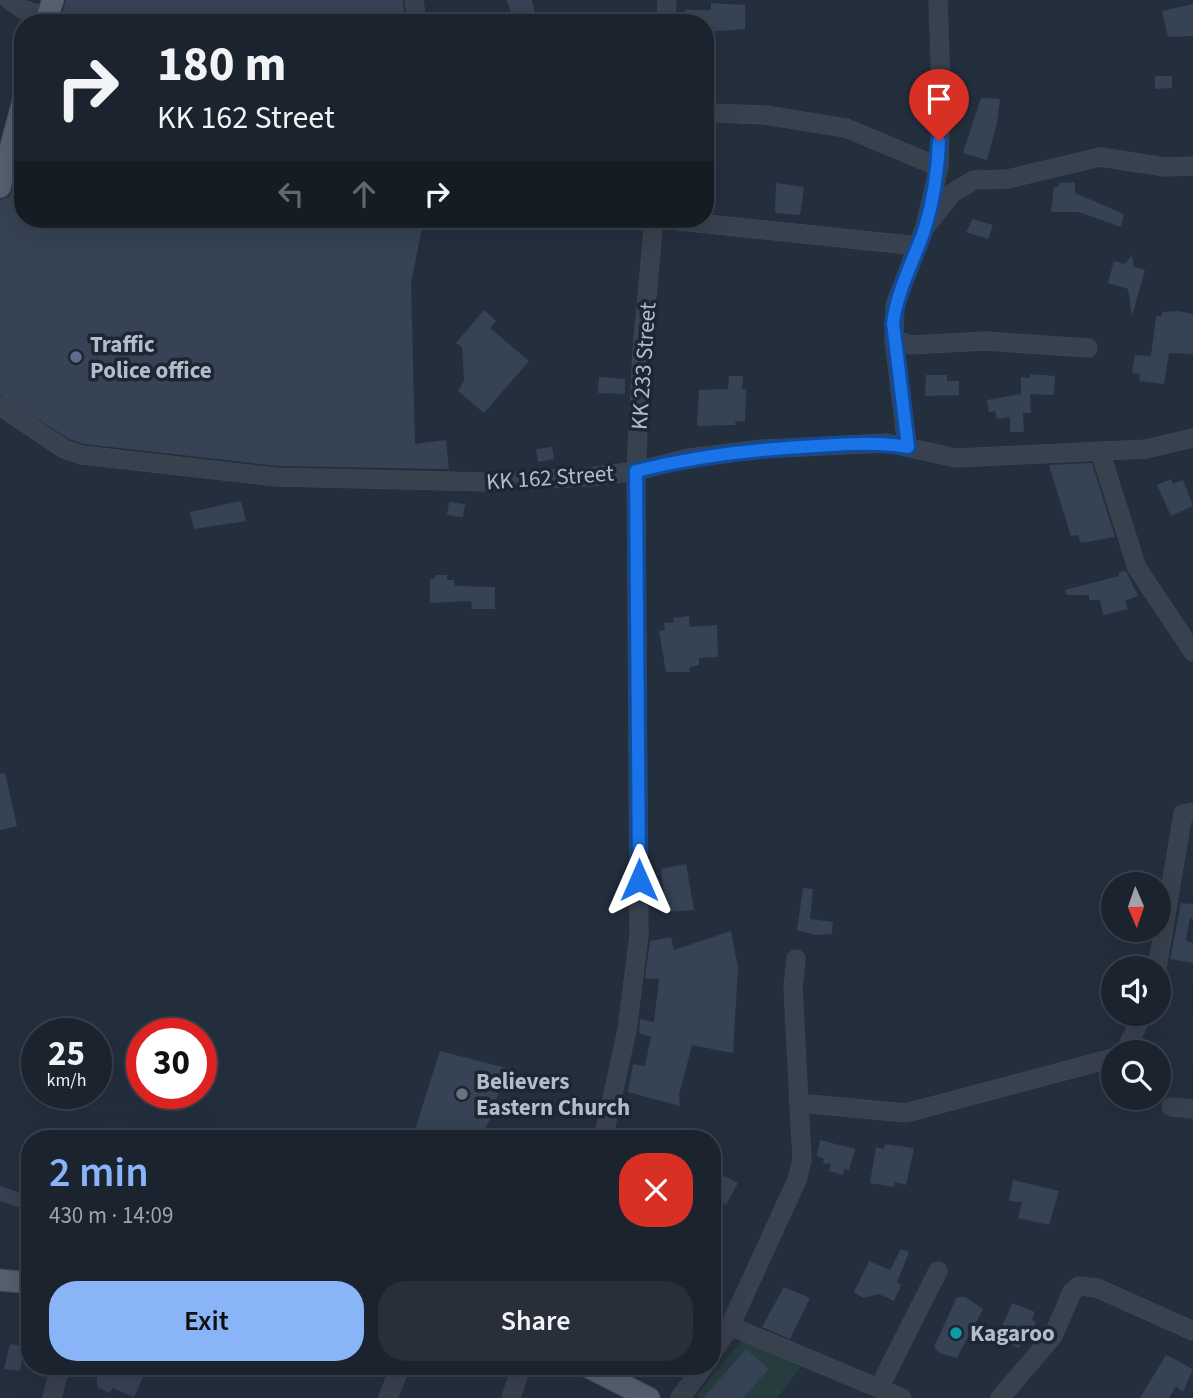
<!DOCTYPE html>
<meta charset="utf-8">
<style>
body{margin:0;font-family:"Source Sans 3",sans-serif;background:#282f3a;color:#f1f3f6;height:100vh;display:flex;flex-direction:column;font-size:26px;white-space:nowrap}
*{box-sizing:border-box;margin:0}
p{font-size:23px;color:#a0a4aa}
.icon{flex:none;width:38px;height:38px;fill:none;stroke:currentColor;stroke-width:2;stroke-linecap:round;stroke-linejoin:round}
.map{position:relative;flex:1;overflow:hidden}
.details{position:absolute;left:21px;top:1130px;width:700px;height:245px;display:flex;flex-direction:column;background:#1b232e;border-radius:28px;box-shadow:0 7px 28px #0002,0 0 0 2px #39404a}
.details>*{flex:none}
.hud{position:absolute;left:14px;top:14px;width:700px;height:214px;border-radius:28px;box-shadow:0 7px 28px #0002,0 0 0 2px #39404a;background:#1b232e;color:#f1f3f6;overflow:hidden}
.needle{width:46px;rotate:178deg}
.controls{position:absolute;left:1101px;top:872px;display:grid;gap:14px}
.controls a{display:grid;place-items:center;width:70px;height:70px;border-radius:50%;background:#1b232e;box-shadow:0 7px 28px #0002,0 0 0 2px #39404a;font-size:35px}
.speed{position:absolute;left:21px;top:1018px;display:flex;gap:14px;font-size:35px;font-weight:700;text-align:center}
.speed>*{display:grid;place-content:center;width:91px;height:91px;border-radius:50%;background:#1b232e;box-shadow:0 7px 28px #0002,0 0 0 2px #39404a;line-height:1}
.speed small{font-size:18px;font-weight:400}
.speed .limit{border:10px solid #d22;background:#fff;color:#111}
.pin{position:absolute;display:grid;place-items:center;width:60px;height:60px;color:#fff;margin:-72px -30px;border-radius:50% 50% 50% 0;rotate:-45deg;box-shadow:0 0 7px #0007}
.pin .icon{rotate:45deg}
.me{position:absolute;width:77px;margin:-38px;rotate:0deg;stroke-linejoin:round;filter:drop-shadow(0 0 5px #0008)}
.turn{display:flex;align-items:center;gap:24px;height:147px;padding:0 28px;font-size:32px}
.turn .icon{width:91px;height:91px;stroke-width:2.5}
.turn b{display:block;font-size:49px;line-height:60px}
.lanes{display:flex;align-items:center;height:66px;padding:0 28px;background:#0003;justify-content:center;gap:35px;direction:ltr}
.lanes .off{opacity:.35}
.round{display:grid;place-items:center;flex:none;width:74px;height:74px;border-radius:28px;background:#282f3a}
.headline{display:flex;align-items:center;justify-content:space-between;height:119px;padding:0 28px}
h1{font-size:42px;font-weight:600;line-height:52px;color:#8ab4f8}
.action{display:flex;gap:14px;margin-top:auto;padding:14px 28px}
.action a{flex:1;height:80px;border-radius:28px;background:#8ab4f8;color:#111;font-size:28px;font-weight:600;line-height:80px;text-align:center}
.action a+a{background:#282f3a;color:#f1f3f6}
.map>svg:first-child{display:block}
.green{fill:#263c3f}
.building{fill:#364354}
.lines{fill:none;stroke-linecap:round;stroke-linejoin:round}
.minor-casing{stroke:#414a57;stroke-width:19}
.major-casing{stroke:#414a57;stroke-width:23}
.minor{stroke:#38414e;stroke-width:18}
.major{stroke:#56606e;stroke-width:21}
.route-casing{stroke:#114b97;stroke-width:18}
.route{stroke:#1a73e8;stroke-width:12}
.service-dot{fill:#5c6f8a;stroke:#1d2633;stroke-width:2.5}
.worship-dot{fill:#6b7280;stroke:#1d2633;stroke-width:2.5}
.culture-dot{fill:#0f9aa8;stroke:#1d2633;stroke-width:2.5}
.labels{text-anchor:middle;stroke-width:7;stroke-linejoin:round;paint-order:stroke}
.poi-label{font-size:23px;font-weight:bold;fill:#b4bcc9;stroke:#1d2633;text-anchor:start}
.street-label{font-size:23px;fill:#b4bcc9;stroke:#1d2633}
</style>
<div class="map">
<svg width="1193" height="1398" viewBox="0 0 1193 1398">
<rect width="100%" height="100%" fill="#242f3e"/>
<polygon class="green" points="742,1340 801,1367 777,1398 701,1398 697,1395"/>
<g class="building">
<polygon points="66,0 403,0 405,23 59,23"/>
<polygon points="506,0 532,0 537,21 516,23"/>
<polygon points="711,3 745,5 745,29 705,32 705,23 685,23 685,10 711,10"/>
<polygon points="1193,4 1193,36 1168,37 1162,11"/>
<polygon points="1155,76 1172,76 1172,88 1155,89"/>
<polygon points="981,98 1000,99 997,123 987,160 963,153"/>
<polygon points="23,153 23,219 424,219 411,282 415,444 446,440 449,469 277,466 84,444 69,439 0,395 0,200 9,197 12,191"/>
<polygon points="1075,182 1075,193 1124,214 1121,227 1079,212 1051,212 1054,187 1059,187 1059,183"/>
<polygon points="776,183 804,187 800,215 775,213"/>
<polygon points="973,219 993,225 988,239 966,232"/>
<polygon points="1132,255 1134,267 1145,270 1132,316 1128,289 1108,283 1114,261 1125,264"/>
<polygon points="484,310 496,321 490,328 529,361 484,413 458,391 464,381 462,347 456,343"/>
<polygon points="1178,311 1193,314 1193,354 1169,353 1164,384 1139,381 1140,374 1132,373 1135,355 1151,356 1156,316 1162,316 1162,312"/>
<polygon points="1030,374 1055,376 1054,395 1030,394 1031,413 1023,413 1024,432 1010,432 1010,417 997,419 995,411 989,412 987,400 1021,394 1021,377 1030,378"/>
<polygon points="926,375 947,375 947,381 959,381 959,395 925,396"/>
<polygon points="729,376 743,376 742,389 746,389 745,422 735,421 736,425 697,426 699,390 728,389"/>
<polygon points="599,377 625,379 625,394 598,393"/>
<polygon points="552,447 554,459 538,462 536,449"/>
<polygon points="1092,463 1115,537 1081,543 1078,535 1071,536 1049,465"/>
<polygon points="1171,479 1173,484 1183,480 1193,506 1171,516 1157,485"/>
<polygon points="241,501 246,521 194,529 190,512"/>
<polygon points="449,502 465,504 463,517 447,515"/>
<polygon points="1126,571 1138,596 1125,601 1128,609 1103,615 1100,600 1089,600 1089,595 1066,595 1065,590 1119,576 1119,572"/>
<polygon points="435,575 447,575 447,580 454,580 455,586 495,587 495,609 472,609 471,601 430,603 430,579 435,579"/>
<polygon points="689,616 690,627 717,625 718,657 699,658 699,665 689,668 690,672 666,672 659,631 665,630 664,623 674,622 673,618"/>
<polygon points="5,773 17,826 0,830 0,774"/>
<polygon points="686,864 694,910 666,912 661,869"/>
<polygon points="803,888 813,889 810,919 833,922 832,934 815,935 797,930"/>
<polygon points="1181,903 1193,904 1193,919 1190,918 1186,940 1193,943 1193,963 1170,959"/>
<polygon points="731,931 738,968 733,1053 692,1045 679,1095 680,1106 628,1092 633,1064 645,1066 651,1037 639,1033 640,1019 654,1022 659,979 645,978 650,941 671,937 674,950"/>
<polygon points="440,1051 506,1068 490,1120 479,1139 412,1139"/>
<polygon points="820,1140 855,1149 849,1170 844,1169 843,1175 829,1171 831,1164 823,1163 824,1159 817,1156"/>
<polygon points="885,1144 914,1148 906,1185 895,1182 894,1187 870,1183 876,1147 884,1149"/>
<polygon points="712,1170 738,1183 726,1205 722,1202 712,1220"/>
<polygon points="1013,1180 1059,1191 1049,1225 1018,1218 1022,1202 1009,1201"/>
<polygon points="0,1186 30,1196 30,1211 0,1201"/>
<polygon points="901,1249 909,1252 897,1282 901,1285 894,1301 879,1294 863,1298 854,1292 869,1261 890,1270"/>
<polygon points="784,1287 810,1298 790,1339 762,1327"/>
<polygon points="957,1297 965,1297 983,1309 957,1358 940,1353 934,1347"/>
<polygon points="1012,1303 1035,1312 1032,1320 1036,1322 1026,1343 1023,1341 1019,1348 997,1338"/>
<polygon points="10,1344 25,1346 20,1371 4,1369"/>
<polygon points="746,1349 769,1369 743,1398 703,1398"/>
<polygon points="1166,1355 1193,1369 1183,1392 1176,1386 1169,1398 1140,1398"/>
<polygon points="97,1367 135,1367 146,1370 134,1397 112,1388 110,1393 97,1387"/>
</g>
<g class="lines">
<defs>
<g id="minor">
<polyline points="9,0 22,9 47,17"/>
<polyline points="414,0 417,23"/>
<polyline points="666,23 667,0"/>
<polyline points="712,113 765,115 846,128 939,167"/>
<polyline points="660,219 918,246"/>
<polyline points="926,222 939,167 941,87 938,0"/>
<polyline points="894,339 911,345 985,341 1088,348"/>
<polyline points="0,406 64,449 82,455 276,477 487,482 589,477 636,471 689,458 762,449 887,443 956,458 1146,449 1193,438"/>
<polyline points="907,447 894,339 895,305 924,229 952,193 974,180 1008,179 1100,157 1165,167 1193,166"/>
<polyline points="1100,451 1137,568 1193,652"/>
<polyline points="1157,968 1183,814 1193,812"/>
<polyline points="1125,1052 1143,1013"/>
<polyline points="799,1103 906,1113 1113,1058"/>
<polyline points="1171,1107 1193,1109"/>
<polyline points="603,1139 627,1030 639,935 636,471 642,351 654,219"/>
<polyline points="730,1326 797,1180 802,1160 793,988 796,959"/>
<polyline points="712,1353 730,1326 902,1398"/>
<polyline points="879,1388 938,1271"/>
<polyline points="52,1398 60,1367"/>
<polyline points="388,1398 400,1367"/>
<polyline points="511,1398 521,1367"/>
<polyline points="680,1398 703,1367"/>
<polyline points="1000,1398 1053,1336 1072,1292 1079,1286 1097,1288 1193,1331"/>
</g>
<g id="major">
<polyline points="45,23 53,0"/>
<polyline points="0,187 23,101"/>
<polyline points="0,1280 30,1283"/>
<polyline points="588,1367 649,1398"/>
</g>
</defs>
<use href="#minor" class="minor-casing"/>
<use href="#major" class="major-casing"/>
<use href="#minor" class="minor"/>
<use href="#major" class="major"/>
</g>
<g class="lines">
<defs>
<path id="route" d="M 639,880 L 636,471 C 696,456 755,449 817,446 C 847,444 877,442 908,447 L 893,323 C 897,291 913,262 924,231 C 933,202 938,171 939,141"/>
</defs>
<use href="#route" class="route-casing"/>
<use href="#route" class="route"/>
</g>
<circle class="service-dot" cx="76" cy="357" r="7"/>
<circle class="worship-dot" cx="462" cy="1094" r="7"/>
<circle class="culture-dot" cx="956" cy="1333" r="7"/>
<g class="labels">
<g class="poi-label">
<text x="90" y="352">Traffic<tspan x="90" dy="26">Police office</tspan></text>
<text x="476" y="1089">Believers<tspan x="476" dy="26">Eastern Church</tspan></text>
<text x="970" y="1341">Kagaroo</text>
</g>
<g class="street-label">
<text transform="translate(643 366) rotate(-86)" y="8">KK 233 Street</text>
<text transform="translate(550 477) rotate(-4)" y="8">KK 162 Street</text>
</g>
</g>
</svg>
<div class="controls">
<a><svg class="needle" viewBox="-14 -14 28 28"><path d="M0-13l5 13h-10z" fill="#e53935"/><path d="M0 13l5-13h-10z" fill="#a0a4aa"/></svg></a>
<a><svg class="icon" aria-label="sound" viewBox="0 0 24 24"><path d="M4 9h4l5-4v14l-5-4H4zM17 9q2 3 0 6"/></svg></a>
<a><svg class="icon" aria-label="search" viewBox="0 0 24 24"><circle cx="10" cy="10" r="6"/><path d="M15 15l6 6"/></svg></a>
</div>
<div class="speed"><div>25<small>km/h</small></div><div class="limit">30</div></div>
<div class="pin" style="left:939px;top:141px;background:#d93025"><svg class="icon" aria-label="arrive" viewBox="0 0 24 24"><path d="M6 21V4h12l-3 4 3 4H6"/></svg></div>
<svg class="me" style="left:639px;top:880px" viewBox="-20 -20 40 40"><path d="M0-17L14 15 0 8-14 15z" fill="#1a73e8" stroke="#fff" stroke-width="4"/></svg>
<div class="hud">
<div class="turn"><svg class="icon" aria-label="right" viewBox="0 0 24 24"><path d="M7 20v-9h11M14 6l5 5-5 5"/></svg><div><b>180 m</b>KK 162 Street</div></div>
<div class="lanes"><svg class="icon off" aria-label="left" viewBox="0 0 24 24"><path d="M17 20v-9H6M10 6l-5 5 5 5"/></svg><svg class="icon off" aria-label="ahead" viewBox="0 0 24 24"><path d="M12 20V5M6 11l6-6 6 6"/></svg><svg class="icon" aria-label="right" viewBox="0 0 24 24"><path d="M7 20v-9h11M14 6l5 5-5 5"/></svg></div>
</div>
<section class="details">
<div class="headline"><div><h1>2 min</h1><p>430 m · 14:09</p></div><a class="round" style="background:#d93025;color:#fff"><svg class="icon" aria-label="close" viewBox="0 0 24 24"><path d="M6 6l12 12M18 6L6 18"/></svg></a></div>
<div class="action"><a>Exit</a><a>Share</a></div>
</section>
</div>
